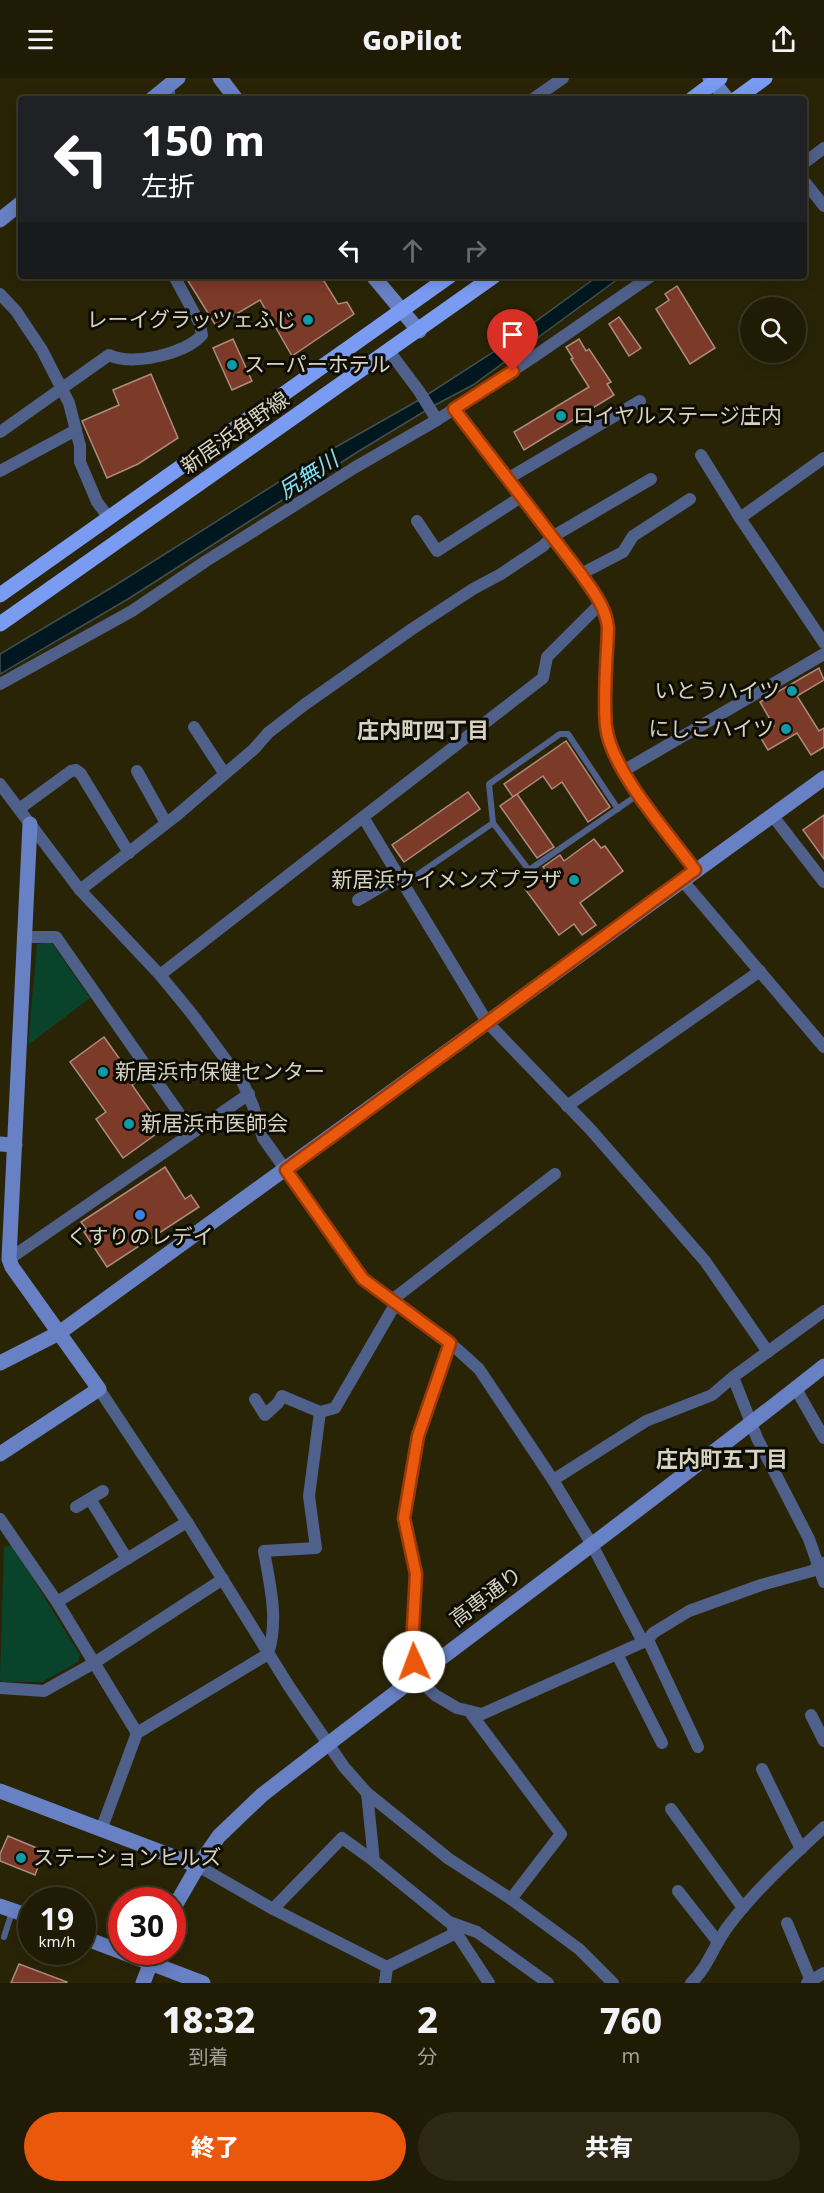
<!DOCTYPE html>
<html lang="ja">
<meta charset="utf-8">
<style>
body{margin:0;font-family:"Noto Sans","Noto Sans JP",sans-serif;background:#2c2813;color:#f1f3f6;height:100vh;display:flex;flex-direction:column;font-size:22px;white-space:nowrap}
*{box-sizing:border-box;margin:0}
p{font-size:20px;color:#a1a19a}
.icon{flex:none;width:33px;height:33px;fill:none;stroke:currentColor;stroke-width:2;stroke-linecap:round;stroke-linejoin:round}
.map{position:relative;height:1905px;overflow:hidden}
.details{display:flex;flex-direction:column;background:#1f1b04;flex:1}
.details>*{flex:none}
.guide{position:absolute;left:18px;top:18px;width:789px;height:183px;border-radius:6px;box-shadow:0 3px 15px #0003,0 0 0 2px #3c3926;background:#202124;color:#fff;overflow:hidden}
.tools{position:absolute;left:740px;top:219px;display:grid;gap:12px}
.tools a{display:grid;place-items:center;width:66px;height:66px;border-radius:50%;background:#1f1b04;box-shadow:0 3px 15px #0003,0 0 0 2px #3c3926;font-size:30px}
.speed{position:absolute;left:18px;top:1809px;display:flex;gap:12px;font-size:30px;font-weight:700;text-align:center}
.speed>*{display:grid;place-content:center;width:78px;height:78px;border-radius:50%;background:#1f1b04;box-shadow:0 3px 15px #0003,0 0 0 2px #3c3926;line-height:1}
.speed small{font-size:15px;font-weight:400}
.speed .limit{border:9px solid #d22;background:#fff;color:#111}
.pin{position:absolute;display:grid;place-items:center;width:51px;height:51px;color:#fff;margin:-62px -26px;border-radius:50% 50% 50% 0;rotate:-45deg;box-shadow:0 0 6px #0007}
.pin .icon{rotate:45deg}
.me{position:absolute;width:66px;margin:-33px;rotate:358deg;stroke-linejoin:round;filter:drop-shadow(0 0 4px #0008)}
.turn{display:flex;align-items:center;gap:21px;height:126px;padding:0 24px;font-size:27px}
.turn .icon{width:78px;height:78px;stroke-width:2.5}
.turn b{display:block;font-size:42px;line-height:51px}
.lanes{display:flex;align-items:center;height:57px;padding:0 24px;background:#0003;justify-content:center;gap:30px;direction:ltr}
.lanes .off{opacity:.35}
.eta{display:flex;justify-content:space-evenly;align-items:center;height:102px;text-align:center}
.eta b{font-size:36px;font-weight:800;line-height:42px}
.button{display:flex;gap:12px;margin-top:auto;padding:12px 24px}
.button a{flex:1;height:69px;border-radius:36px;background:#ea580c;color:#fff;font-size:24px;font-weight:800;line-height:69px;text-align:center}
.button a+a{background:#2c2813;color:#f1f3f6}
header{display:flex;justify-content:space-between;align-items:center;height:78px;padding:0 24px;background:#1f1b04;font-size:27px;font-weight:800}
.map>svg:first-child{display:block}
.green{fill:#0a432c}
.water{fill:#00171f;stroke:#404f50;stroke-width:1.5}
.building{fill:#7c3a28;stroke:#ae8a80;stroke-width:1.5}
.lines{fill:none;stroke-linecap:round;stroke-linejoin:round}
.lane{stroke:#4f608a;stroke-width:6}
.street{stroke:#4f608a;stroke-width:12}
.secondary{stroke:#6881c4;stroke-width:15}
.primary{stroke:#7a9bf2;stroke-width:15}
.route-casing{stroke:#983908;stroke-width:15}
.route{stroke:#ea580c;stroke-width:10}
.culture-dot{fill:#0f9aa8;stroke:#0f0d03;stroke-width:2}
.shop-dot{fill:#3f7fe0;stroke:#0f0d03;stroke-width:2}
.labels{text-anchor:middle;stroke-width:6;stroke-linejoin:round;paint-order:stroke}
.poi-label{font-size:21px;fill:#d6d3c2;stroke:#0f0d03;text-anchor:start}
.street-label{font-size:21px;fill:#d6d3c2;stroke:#0f0d03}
.water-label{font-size:22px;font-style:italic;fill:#7de2fd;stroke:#0f0d03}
.neighbourhood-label{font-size:22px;font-weight:bold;fill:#d6d3c2;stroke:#0f0d03}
</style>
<header><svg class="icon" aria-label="menu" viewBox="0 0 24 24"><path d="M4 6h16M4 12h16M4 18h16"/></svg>GoPilot<svg class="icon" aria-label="share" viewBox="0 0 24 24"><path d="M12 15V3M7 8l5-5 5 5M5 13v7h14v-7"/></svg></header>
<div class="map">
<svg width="824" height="1905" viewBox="0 0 824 1905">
<rect width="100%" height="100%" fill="#292406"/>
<g class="green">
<polygon points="51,864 90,920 28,967 37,866"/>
<polygon points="12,1467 80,1577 78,1584 42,1604 2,1604 0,1602 4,1469"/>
</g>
<polygon class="water" points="598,198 622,198 473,307 435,327 359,373 128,521 0,596 0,576 111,510 320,378 419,322 495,273"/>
<g class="building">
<polygon points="185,198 299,198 303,202 309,198 321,198 338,226 347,224 354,236 292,278 260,222 216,248"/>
<polygon points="677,208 715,270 690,286 656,231 669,222 665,216"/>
<polygon points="619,239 641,270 629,278 609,246"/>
<polygon points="233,261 252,303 232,312 213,270"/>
<polygon points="579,261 586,273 589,271 611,304 607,306 614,317 524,372 514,354 589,309 571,281 573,280 566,269"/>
<polygon points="151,296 178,360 138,386 107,400 82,343 119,327 113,312"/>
<polygon points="819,590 824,602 797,618 819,653 824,650 824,669 811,677 797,655 768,672 759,657 774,648 760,624"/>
<polygon points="566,663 610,729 588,744 562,704 552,711 543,698 513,719 504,706"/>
<polygon points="468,714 480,731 404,784 392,767"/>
<polygon points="517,716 554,769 537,780 500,728"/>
<polygon points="824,737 824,781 803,752"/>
<polygon points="594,761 601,770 605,768 623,793 580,825 596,847 582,857 574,846 559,857 525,811 548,795 543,789 560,777 564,783"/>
<polygon points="104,959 136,1004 132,1007 163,1051 123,1080 96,1041 106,1034 70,984"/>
<polygon points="165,1089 185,1121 191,1117 199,1129 107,1189 84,1154 87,1152 81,1144"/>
<polygon points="8,1758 44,1773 35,1797 0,1783 0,1776"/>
<polygon points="19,1886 67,1904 66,1905 11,1905"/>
</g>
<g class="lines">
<g class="lane">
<polyline points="493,745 489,706 560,656 568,656 618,731"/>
<polyline points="404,806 493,745 529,792 639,716"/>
<polyline points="4,1859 12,1834"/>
</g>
<g class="street">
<polyline points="168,8 170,21"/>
<polyline points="533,21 563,0"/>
<polyline points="804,85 824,70"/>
<polyline points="804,103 824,128"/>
<polyline points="0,216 16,233 42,272 69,325 80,368 80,384 97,424 109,440"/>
<polyline points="389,273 419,313 437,342"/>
<path d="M 454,331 L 581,496 C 593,513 606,529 608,550 C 607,581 603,618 606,648 C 611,691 669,756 695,792"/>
<path d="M 0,354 L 109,277 C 133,288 185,276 202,257 L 200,246 L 174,198"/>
<polyline points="701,377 740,440"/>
<polyline points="824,380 740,440 824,565"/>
<polyline points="0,393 76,352"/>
<polyline points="507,401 640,323"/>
<polyline points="417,443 437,473 521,419"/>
<polyline points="581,496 623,474 633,458 690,421"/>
<polyline points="601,525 547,579 543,600 363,739 487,944 591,1052 705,1183 768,1274"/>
<polyline points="0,606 132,533 206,483 354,390 437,342 532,280 651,198"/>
<polyline points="194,649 224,695"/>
<polyline points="137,693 166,745"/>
<polyline points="623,693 824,576"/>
<polyline points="0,706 80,812 160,897 192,936 243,1005 253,1028 263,1060 363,1201 457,1271 479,1291 553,1402 591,1465 643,1564"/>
<polyline points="19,731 71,693 76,692 81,696 129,775"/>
<polyline points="772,737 824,804"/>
<polyline points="682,802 824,969"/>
<polyline points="80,812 177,737 254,671 268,655 304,627 412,551 473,511 501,496 543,468 552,459 651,401"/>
<polyline points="358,822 399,798"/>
<polyline points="23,859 56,859 192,1054"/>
<polyline points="160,897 363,739"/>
<polyline points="567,1028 760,893"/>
<polyline points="9,1181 249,1016"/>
<polyline points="392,1222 555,1096"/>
<polyline points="824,1233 733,1299 757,1360 809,1461 824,1504"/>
<polyline points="450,1265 418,1358 404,1440 416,1496 412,1568 416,1599 435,1617 457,1630 482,1636 648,1562 653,1555 689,1533 761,1507 812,1493 824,1485"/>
<polyline points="99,1311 187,1444 290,1610 344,1689 367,1715 449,1781 511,1821 579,1871 613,1905"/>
<polyline points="796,1311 824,1360"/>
<polyline points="255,1321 265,1337 278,1325 282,1318 320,1334 335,1330 396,1225"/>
<polyline points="553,1402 646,1343 712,1317 733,1299"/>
<polyline points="90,1421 127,1481"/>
<polyline points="76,1429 103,1413"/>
<polyline points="0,1441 57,1524 137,1655"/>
<polyline points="57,1524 187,1444"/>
<polyline points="648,1562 698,1669"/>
<polyline points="617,1576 662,1665"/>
<polyline points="0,1610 44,1613 94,1585 223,1501"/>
<polyline points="469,1633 561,1756 511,1821"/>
<polyline points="811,1637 824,1663"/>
<polyline points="762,1691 801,1771"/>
<polyline points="367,1715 374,1783 449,1844 477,1854 548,1905"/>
<polyline points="671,1731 743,1830"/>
<path d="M 101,1752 L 137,1655 L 268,1576 C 279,1541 270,1508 264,1473 L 316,1470 L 309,1418 L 320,1334"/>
<polyline points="198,1788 273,1831 387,1889 385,1905"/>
<polyline points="678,1813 718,1864"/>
<polyline points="273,1831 342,1760 374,1783"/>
<polyline points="787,1845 811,1903"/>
<polyline points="453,1850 489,1905"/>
<polyline points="387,1889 456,1855"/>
<path d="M 691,1905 C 709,1888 714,1866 729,1847 C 757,1810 791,1780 824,1749"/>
<polyline points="807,1905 824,1895"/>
</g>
<g class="secondary">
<polyline points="220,0 236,21"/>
<polyline points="710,0 727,21"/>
<polyline points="152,21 178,0"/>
<polyline points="0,142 21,125"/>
<polyline points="373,198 419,253"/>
<polyline points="0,1066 15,1067"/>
<polyline points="0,1285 59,1255 824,700"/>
<polyline points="0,1376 99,1311 12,1189 9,1181 30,746"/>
<polyline points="0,1713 198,1788"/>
<polyline points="0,1828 32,1839"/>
<path d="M 172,1833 L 198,1788 L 219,1758 L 262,1717 C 448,1572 639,1435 824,1288"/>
<polyline points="82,1859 203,1905"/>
<polyline points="143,1905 155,1874"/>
</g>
<g class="primary">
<polyline points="692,21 720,0"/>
<polyline points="736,21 765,0"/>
<polyline points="0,517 450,198"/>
<polyline points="0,546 494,198"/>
</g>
</g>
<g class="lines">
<defs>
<path id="route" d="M 414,1584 L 412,1568 L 416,1496 L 404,1440 L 418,1358 L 450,1265 L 363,1201 L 286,1092 L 695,792 C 669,756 610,691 606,648 C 603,618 607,581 608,550 C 606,529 593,513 581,496 L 454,331 L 513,293"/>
</defs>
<use href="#route" class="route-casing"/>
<use href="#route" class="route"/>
</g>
<g class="culture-dot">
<circle cx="308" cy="242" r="6"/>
<circle cx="232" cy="287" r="6"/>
<circle cx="561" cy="338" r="6"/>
<circle cx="792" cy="613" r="6"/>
<circle cx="786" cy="651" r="6"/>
<circle cx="574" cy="802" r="6"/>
<circle cx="103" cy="994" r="6"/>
<circle cx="129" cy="1046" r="6"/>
<circle cx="21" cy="1780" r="6"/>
</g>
<circle class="shop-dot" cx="140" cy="1137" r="6"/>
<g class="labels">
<g class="poi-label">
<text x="296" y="249" text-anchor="end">レーイグラッツェふじ</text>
<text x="244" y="294">スーパーホテル</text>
<text x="573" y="345">ロイヤルステージ庄内</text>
<text x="780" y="620" text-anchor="end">いとうハイツ</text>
<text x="774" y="658" text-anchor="end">にしこハイツ</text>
<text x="562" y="809" text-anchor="end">新居浜ウイメンズプラザ</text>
<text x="115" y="1001">新居浜市保健センター</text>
<text x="141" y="1053">新居浜市医師会</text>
<text x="140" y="1166" text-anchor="middle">くすりのレデイ</text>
<text x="33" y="1787">ステーションヒルズ</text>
</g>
<g class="street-label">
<text transform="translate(235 355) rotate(-35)" y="7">新居浜角野線</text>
<text transform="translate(486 1519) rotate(-37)" y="7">高専通り</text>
</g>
<g class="water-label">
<text transform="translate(308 397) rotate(-33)" y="8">尻無川</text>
</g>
<g class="neighbourhood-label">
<text x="423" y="660">庄内町四丁目</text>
<text x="722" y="1389">庄内町五丁目</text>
</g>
</g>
</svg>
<div class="tools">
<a><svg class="icon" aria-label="search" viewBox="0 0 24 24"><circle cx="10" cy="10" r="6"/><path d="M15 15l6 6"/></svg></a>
</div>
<div class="speed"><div>19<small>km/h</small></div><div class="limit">30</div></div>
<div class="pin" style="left:513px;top:293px;background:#d93025"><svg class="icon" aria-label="arrive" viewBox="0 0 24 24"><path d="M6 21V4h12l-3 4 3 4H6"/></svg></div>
<svg class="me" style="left:414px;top:1584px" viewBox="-20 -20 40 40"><circle r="19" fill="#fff"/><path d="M0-13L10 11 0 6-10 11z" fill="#ea580c"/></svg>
<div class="guide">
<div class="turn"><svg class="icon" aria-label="left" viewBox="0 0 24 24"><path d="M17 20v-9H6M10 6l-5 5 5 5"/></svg><div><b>150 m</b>左折</div></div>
<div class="lanes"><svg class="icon" aria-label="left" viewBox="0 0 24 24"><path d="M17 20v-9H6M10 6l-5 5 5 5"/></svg><svg class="icon off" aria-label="ahead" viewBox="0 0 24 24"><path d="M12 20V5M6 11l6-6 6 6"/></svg><svg class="icon off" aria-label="right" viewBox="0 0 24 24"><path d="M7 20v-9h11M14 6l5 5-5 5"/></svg></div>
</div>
</div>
<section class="details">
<div class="eta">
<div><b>18:32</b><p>到着</p></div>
<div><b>2</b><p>分</p></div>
<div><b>760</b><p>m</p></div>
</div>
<div class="button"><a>終了</a><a>共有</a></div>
</section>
